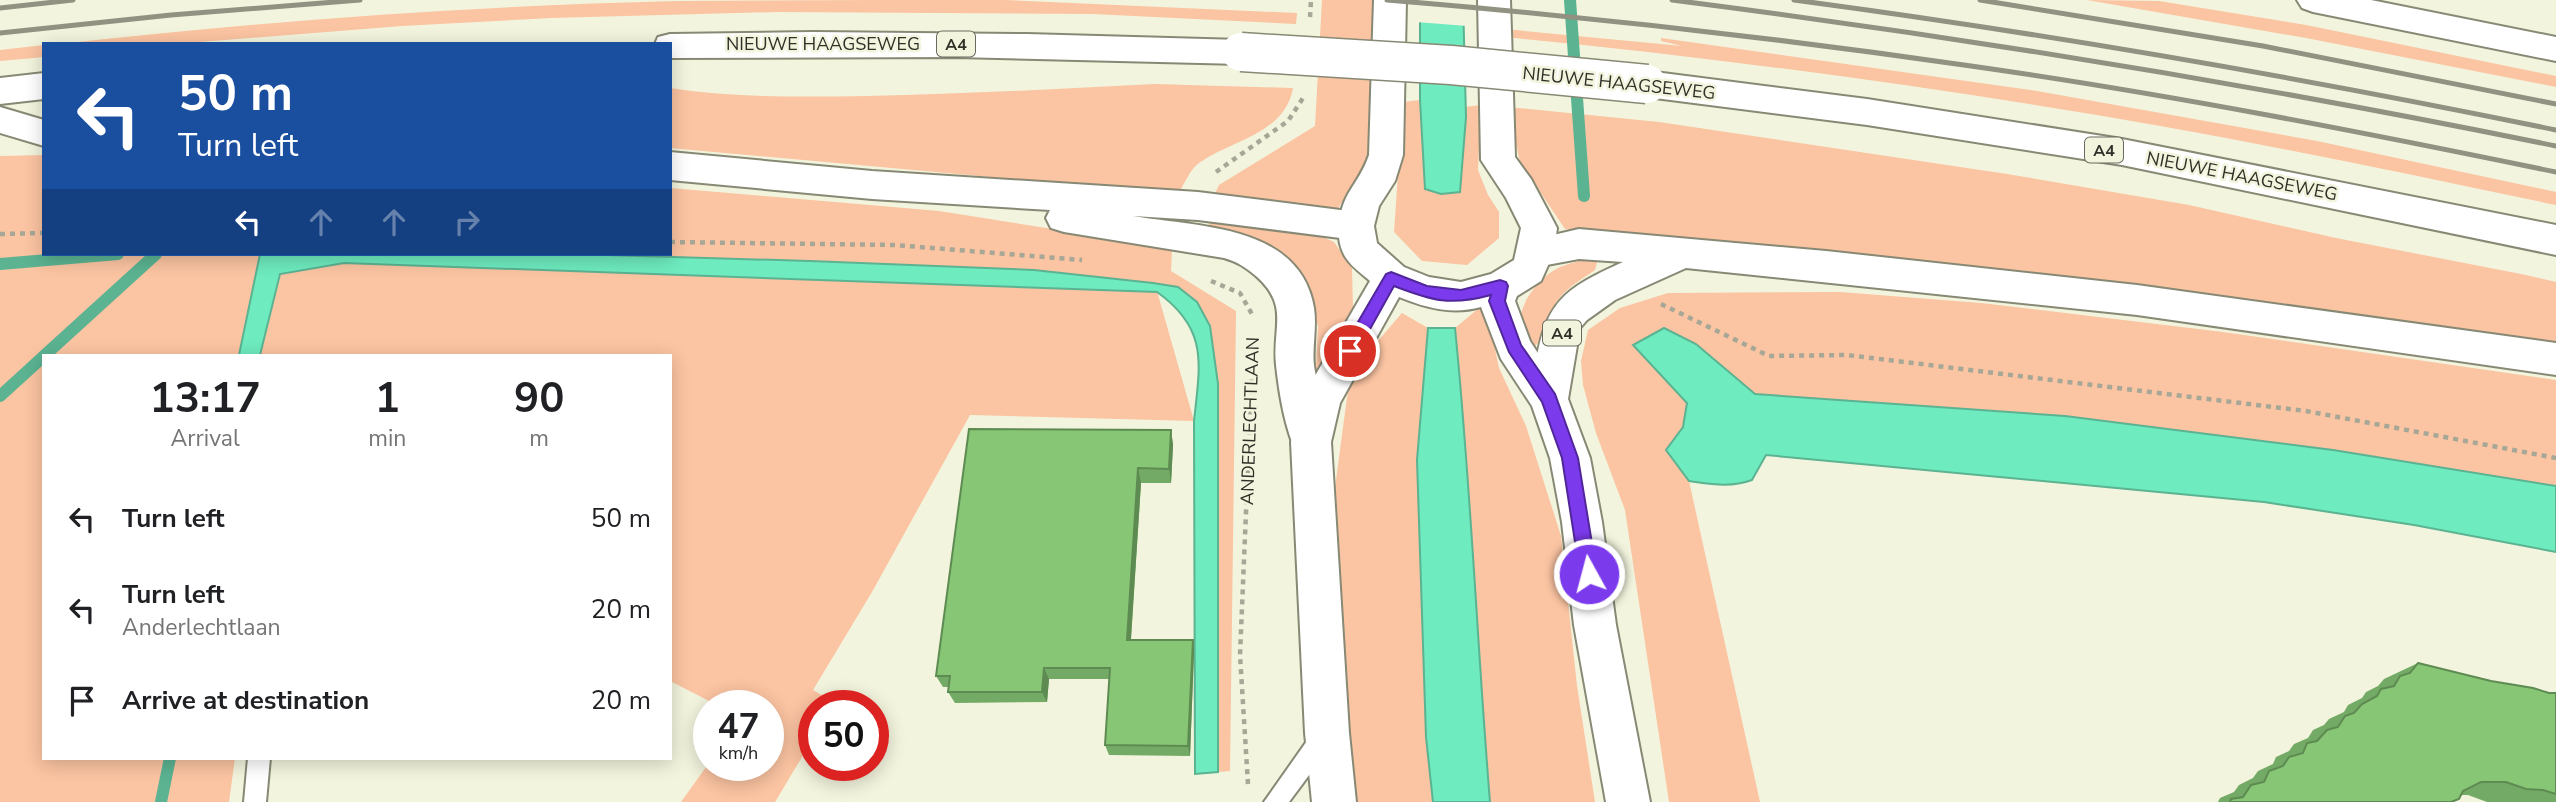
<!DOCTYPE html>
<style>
body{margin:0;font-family:"Nunito Sans",sans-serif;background:#f2f2f2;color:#202124;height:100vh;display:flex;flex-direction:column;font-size:26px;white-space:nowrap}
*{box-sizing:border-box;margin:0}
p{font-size:23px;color:#757577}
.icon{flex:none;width:38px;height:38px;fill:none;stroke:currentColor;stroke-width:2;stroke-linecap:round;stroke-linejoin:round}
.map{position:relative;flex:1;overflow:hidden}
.sheet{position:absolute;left:42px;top:354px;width:630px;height:406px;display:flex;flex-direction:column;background:#fff;border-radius:0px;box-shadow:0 4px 18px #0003}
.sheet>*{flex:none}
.hud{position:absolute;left:42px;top:42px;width:630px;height:214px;border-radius:0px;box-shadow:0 4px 18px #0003;background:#1a4fa0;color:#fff;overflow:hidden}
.speed{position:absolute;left:693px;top:690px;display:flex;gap:14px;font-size:35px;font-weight:700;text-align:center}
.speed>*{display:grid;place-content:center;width:91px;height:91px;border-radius:50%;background:#fff;box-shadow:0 4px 18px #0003;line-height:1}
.speed small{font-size:18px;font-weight:400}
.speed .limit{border:10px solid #d22;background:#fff;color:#111}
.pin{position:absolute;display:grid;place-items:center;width:60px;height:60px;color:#fff;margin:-30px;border:4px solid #fff;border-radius:50%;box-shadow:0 2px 7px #0007}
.me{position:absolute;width:77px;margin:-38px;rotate:353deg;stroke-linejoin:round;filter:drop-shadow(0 0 5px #0008)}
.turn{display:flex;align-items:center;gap:24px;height:147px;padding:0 21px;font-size:32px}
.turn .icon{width:91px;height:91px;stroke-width:2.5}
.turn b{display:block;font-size:49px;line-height:60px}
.lanes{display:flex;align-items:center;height:66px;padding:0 21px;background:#0003;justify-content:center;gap:35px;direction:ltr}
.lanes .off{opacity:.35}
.eta{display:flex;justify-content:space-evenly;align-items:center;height:119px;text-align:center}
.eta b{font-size:42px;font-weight:700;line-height:49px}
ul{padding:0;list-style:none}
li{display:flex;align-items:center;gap:21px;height:91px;padding:0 21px}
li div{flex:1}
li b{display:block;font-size:26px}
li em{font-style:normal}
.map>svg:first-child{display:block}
.green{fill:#fbc4a2}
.water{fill:#6eebbf;stroke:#5bb392;stroke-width:2}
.pier{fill:#f2f4dd}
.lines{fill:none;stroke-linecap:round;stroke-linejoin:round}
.stream{stroke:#5bb392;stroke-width:12}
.service-casing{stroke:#878974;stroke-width:4}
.secondary-casing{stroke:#878974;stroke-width:4}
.motorway-casing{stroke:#878974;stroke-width:4}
.path{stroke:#a6a796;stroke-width:4.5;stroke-dasharray:5 5;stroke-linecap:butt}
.service{fill:#fff;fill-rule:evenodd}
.secondary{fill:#fff;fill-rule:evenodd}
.motorway{fill:#fff;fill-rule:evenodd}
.rail{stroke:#919282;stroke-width:5}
.motorway-bridge-casing{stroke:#878974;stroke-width:41;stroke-linecap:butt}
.motorway-bridge{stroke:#fff;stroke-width:38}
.wall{fill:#73aa65}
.shaded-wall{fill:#5e8b52}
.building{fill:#86c675;stroke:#5e8b52;stroke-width:2}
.route{fill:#7c3aed;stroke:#51269a;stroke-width:2}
.labels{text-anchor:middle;stroke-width:5;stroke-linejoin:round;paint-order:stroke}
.shield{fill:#f2f4dd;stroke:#6a6b5e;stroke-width:2}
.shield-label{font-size:16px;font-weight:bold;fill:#303028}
.street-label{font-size:18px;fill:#303028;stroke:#f2f4dd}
</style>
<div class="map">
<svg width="2556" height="802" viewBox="0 0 2556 802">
<rect width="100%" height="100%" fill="#f2f4dd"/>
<g class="green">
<path d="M 1005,0 L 1297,13 L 1296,24 L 1093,14 L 778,12 L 551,18 L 402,26 L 175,44 L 59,44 C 264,21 471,6 677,1 C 786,0 896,0 1005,0 Z"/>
<polygon points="1322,0 1381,0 1376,147 1337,210 1212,200 1219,185 1315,126"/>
<polygon points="2087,0 2159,1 2306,25 2556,76 2556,87 2306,38"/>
<path d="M 1504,29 L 1682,46 L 1661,41 L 1661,38 L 2037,91 L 2317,141 L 2556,192 L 2556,205 C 2383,169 2210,132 2035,105 C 1859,77 1682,54 1504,37 Z"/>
<polygon points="44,45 44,57 0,61 0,50"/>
<path d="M 1155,84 L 1293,88 C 1285,134 1232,140 1199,163 C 1190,169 1184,185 1178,194 L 670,148 L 670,88 C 735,98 801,97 867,96 C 963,94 1059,89 1155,84 Z"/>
<polygon points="1420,100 1425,189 1460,191 1465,107 1481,105 1478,170 1488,195 1499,212 1499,238 1467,265 1422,261 1394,232 1403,102"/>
<polygon points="1508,107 1659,122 2007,174 2189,205 2336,238 2526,275 2556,282 2556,351 1774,251 1565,229 1520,162"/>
<polygon points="44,155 44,254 260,254 239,355 44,355 44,758 235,758 229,802 0,802 0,156"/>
<polygon points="670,188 939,211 1172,248 1171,271 1236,311 1230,771 1218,772 1218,384 1210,326 1197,302 1178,287 1034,270 573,254 670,254"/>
<polygon points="1209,220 1303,228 1334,242 1352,268 1353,309 1315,387 1318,326 1299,274 1255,240 1209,232"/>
<path d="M 1589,258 L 1597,262 L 1595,270 C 1578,282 1559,292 1551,312 C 1546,325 1545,337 1534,347 C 1503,325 1531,282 1558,268 C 1567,264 1579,261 1589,258 Z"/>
<polygon points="344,263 1157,291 1194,421 970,415 872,592 813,690 834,702 832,705 814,705 814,737 775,802 681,802 709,763 709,765 768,765 768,705 717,705 670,681 670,355 260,355 280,274"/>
<polygon points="1840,292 1981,303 2223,332 2556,380 2556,486 2333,450 2065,416 1755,394 1696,344 1664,328 1634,346 1687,403 1683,427 1666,450 1689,481 1760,802 1669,802 1625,510 1596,433 1583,385 1581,361 1588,330 1620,308 1668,293"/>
<path d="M 1485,303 L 1499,368 L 1526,426 L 1561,536 L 1577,686 L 1595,802 L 1490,802 C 1477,644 1471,486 1455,328 Z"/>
<polygon points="1402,313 1428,328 1417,460 1426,737 1433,802 1350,802 1330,525 1348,390 1377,342"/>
</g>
<g class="water">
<polygon points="1420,0 1463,0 1466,117 1460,192 1441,194 1425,189 1420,100"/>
<path d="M 260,254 L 573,254 L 810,261 L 1034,270 L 1153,283 L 1178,287 L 1197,302 L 1210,326 L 1218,384 L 1218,772 L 1195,774 L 1194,421 C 1200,364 1209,329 1157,292 L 344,263 L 280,274 L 260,355 L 239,355 Z"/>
<path d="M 1428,328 L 1455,328 C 1471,486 1477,644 1490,802 L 1433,802 L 1426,737 L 1417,460 Z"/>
<path d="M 1664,328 L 1696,344 L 1755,394 L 2065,416 L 2333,450 L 2556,486 L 2556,552 L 2414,525 L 2264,502 L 1766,455 L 1752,480 C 1730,488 1711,484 1689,481 L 1666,450 L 1683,427 L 1687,403 L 1633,345 Z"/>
</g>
<polygon class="pier" points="1417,0 1466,0 1467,26 1416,22"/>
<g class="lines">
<g class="stream">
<polyline points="1570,0 1584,196"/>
<polyline points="0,264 118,254"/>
<polyline points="45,355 156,254"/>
<polyline points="0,396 44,356"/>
<polyline points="161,802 170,758"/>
</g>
<defs>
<g id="service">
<polygon points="1322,728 1330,731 1333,739 1330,747 1289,802 1264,802 1314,731"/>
<polygon points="248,758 270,758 266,802 244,802"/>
</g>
<path id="secondary" d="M 1374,0 L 1406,0 L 1403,155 L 1395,181 L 1379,206 L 1374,226 L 1377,243 L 1404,267 L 1429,277 L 1461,282 L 1491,274 L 1514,260 L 1521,228 L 1506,198 L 1481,160 L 1478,0 L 1510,0 L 1515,157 L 1531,179 L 1557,228 L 1554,252 L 1541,281 L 1517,296 L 1515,301 L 1530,341 L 1568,399 L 1590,458 L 1602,522 L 1616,625 L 1650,802 L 1606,802 L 1574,625 L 1562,522 L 1550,458 L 1532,406 L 1501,359 L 1481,307 C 1452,315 1426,308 1399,297 L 1340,403 L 1331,442 L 1349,733 L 1356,802 L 1312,802 L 1305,733 L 1291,442 L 1308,388 L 1370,281 C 1362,274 1352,267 1346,258 C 1334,240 1338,212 1348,194 C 1357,179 1363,172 1369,155 Z"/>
<g id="motorway">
<polygon points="2297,0 2371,0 2556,37 2556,61 2313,12 2302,8"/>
<polygon points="813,32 1027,34 1241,40 1253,43 1257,52 1253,61 1241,64 956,57 670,58 670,44 655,44 658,37 670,34"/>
<polygon points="1647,71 1867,99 2122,139 2556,225 2556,255 2122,165 1867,125 1647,97 1635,93 1630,84 1635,75"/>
<polygon points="44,73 44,99 0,104 0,78"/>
<polygon points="0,107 44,120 44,146 0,133"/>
<path d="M 670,152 L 872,171 L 1198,192 L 1356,212 L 1369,216 L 1374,226 L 1369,236 L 1356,240 L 1198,220 L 1133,216 C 1197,227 1300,224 1314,308 C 1317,327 1312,347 1314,366 C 1318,394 1337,429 1325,454 L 1311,459 L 1297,454 C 1285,429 1279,393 1276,365 C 1272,327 1290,306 1256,276 C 1245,267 1238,262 1224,258 L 1064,232 L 1051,228 L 1046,218 L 1050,210 L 872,199 L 670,180 Z"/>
<path d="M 1579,229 L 1826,251 L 2137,285 L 2556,343 L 2556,375 L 2137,315 L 1686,268 L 1615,300 L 1587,320 L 1580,328 L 1568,399 L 1563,411 L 1549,416 L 1535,411 C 1528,396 1532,384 1535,369 C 1545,302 1563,289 1623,262 L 1579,259 L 1536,267 L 1523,262 L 1518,252 L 1523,242 Z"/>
</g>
</defs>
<use href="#service" class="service-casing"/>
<use href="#secondary" class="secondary-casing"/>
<use href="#motorway" class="motorway-casing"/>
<g class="path">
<polyline points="1310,17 1311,0"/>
<polyline points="1216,172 1288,121 1305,95"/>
<polyline points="0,234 44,233"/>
<polyline points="670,242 895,245 1082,260"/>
<polyline points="1211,281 1240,293 1253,316"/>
<polyline points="1661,304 1769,356 1847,355 2306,411 2556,458"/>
<polyline points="1248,784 1240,655 1252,370"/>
</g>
<use href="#service" class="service"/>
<use href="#secondary" class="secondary"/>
<use href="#motorway" class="motorway"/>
<g class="rail">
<path d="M 1387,0 C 1583,16 1777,38 1971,66 C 2168,94 2362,132 2556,172"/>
<path d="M 1672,0 C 1969,38 2263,86 2556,146"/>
<path d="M 1794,0 C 2050,34 2303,78 2556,130"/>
<polyline points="1980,0 2263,46 2556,104"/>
<polyline points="0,8 73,0"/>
<polyline points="0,33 171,15 360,0"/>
</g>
<defs>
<polyline id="motorway-bridge" points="1241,52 1451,65 1647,84"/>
</defs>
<use href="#motorway-bridge" class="motorway-bridge-casing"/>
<use href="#motorway-bridge" class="motorway-bridge"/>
</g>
<g class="wall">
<polygon points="1171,430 1173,445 1171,483 1141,483 1131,640 1193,640 1194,651 1190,756 1109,755 1105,745 1109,679 1049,679 1047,702 955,703 948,692 949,687 943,687 936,676"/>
<polygon points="2418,663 2491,681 2549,693 2556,693 2556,802 2487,802 2468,795 2461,795 2451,802 2218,802 2220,798 2234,792 2239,785 2253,778 2258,771 2273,764 2276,757 2289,751 2294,744 2308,738 2313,730 2324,725 2329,719 2344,712 2348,705 2362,698 2366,692 2378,686 2384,679"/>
</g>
<g class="shaded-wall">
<polygon points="1171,430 1173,445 1171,483 1169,469"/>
<polygon points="1138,468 1141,483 1130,651 1127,640"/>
<polygon points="1193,640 1194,651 1190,756 1188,746"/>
<polygon points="1044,668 1049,679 1047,702 1042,692"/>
</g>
<g class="building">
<polygon points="969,429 1171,430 1169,469 1138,468 1127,640 1193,640 1188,746 1105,745 1110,668 1044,668 1042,692 948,692 950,676 936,676"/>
<polygon points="2418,663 2491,681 2533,688 2549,693 2556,693 2556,794 2543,790 2526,789 2506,782 2481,782 2463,791 2459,799 2451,802 2230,802 2231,799 2243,797 2251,785 2264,782 2269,771 2283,766 2289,757 2303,753 2307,743 2317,741 2327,730 2338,727 2345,716 2354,713 2362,704 2377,696 2381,689 2394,686 2400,676 2410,673"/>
</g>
<path class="route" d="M 1391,272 L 1427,286 L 1461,290 L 1500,280 L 1506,282 L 1508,286 L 1505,301 L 1521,345 L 1555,394 L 1578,458 L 1597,574 L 1595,579 L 1589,582 L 1583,579 L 1580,574 L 1562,458 L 1542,402 L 1509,352 L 1489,301 L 1491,295 C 1450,306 1433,301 1394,286 L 1355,356 L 1344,356 L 1342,351 L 1344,346 L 1386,274 Z"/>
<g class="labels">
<g class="shield">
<rect x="937" y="31.5" width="38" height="25" rx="5"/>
<rect x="2085" y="137.5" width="38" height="25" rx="5"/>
<rect x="1543" y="320.5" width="38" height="25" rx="5"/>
</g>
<g class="shield-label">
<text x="956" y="50">A4</text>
<text x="2104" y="156">A4</text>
<text x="1562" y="339">A4</text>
</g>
<g class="street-label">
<text x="823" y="50">NIEUWE HAAGSEWEG</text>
<text transform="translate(1619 83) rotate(6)" y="6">NIEUWE HAAGSEWEG</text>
<text transform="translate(2242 176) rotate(11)" y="6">NIEUWE HAAGSEWEG</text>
<text transform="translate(1250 421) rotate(-88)" y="6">ANDERLECHTLAAN</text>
</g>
</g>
</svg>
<div class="speed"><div>47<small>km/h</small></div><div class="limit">50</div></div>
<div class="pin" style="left:1350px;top:351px;background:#d93025"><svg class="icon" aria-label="arrive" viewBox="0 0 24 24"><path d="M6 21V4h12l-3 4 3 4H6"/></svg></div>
<svg class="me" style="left:1589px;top:574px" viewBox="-20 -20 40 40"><circle r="17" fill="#7c3aed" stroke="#fff" stroke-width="3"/><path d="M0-11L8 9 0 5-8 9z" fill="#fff"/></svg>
<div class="hud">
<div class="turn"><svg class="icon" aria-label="left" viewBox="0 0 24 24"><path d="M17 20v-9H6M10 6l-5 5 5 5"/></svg><div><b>50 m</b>Turn left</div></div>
<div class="lanes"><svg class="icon" aria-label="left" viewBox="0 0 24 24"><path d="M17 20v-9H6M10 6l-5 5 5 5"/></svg><svg class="icon off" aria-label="ahead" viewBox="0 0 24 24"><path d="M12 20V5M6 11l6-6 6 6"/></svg><svg class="icon off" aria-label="ahead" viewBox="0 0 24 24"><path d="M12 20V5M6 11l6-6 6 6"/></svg><svg class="icon off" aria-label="right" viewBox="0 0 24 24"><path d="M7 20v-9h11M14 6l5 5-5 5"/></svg></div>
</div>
<section class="sheet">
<div class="eta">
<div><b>13:17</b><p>Arrival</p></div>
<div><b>1</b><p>min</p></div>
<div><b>90</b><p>m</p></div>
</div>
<ul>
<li><svg class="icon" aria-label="left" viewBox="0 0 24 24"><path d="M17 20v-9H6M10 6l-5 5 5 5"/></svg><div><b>Turn left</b></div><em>50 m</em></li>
<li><svg class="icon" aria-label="left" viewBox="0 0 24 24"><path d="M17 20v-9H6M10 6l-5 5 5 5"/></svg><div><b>Turn left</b><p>Anderlechtlaan</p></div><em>20 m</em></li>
<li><svg class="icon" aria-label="arrive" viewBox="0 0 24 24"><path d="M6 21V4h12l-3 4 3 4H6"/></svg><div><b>Arrive at destination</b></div><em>20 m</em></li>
</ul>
</section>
</div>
